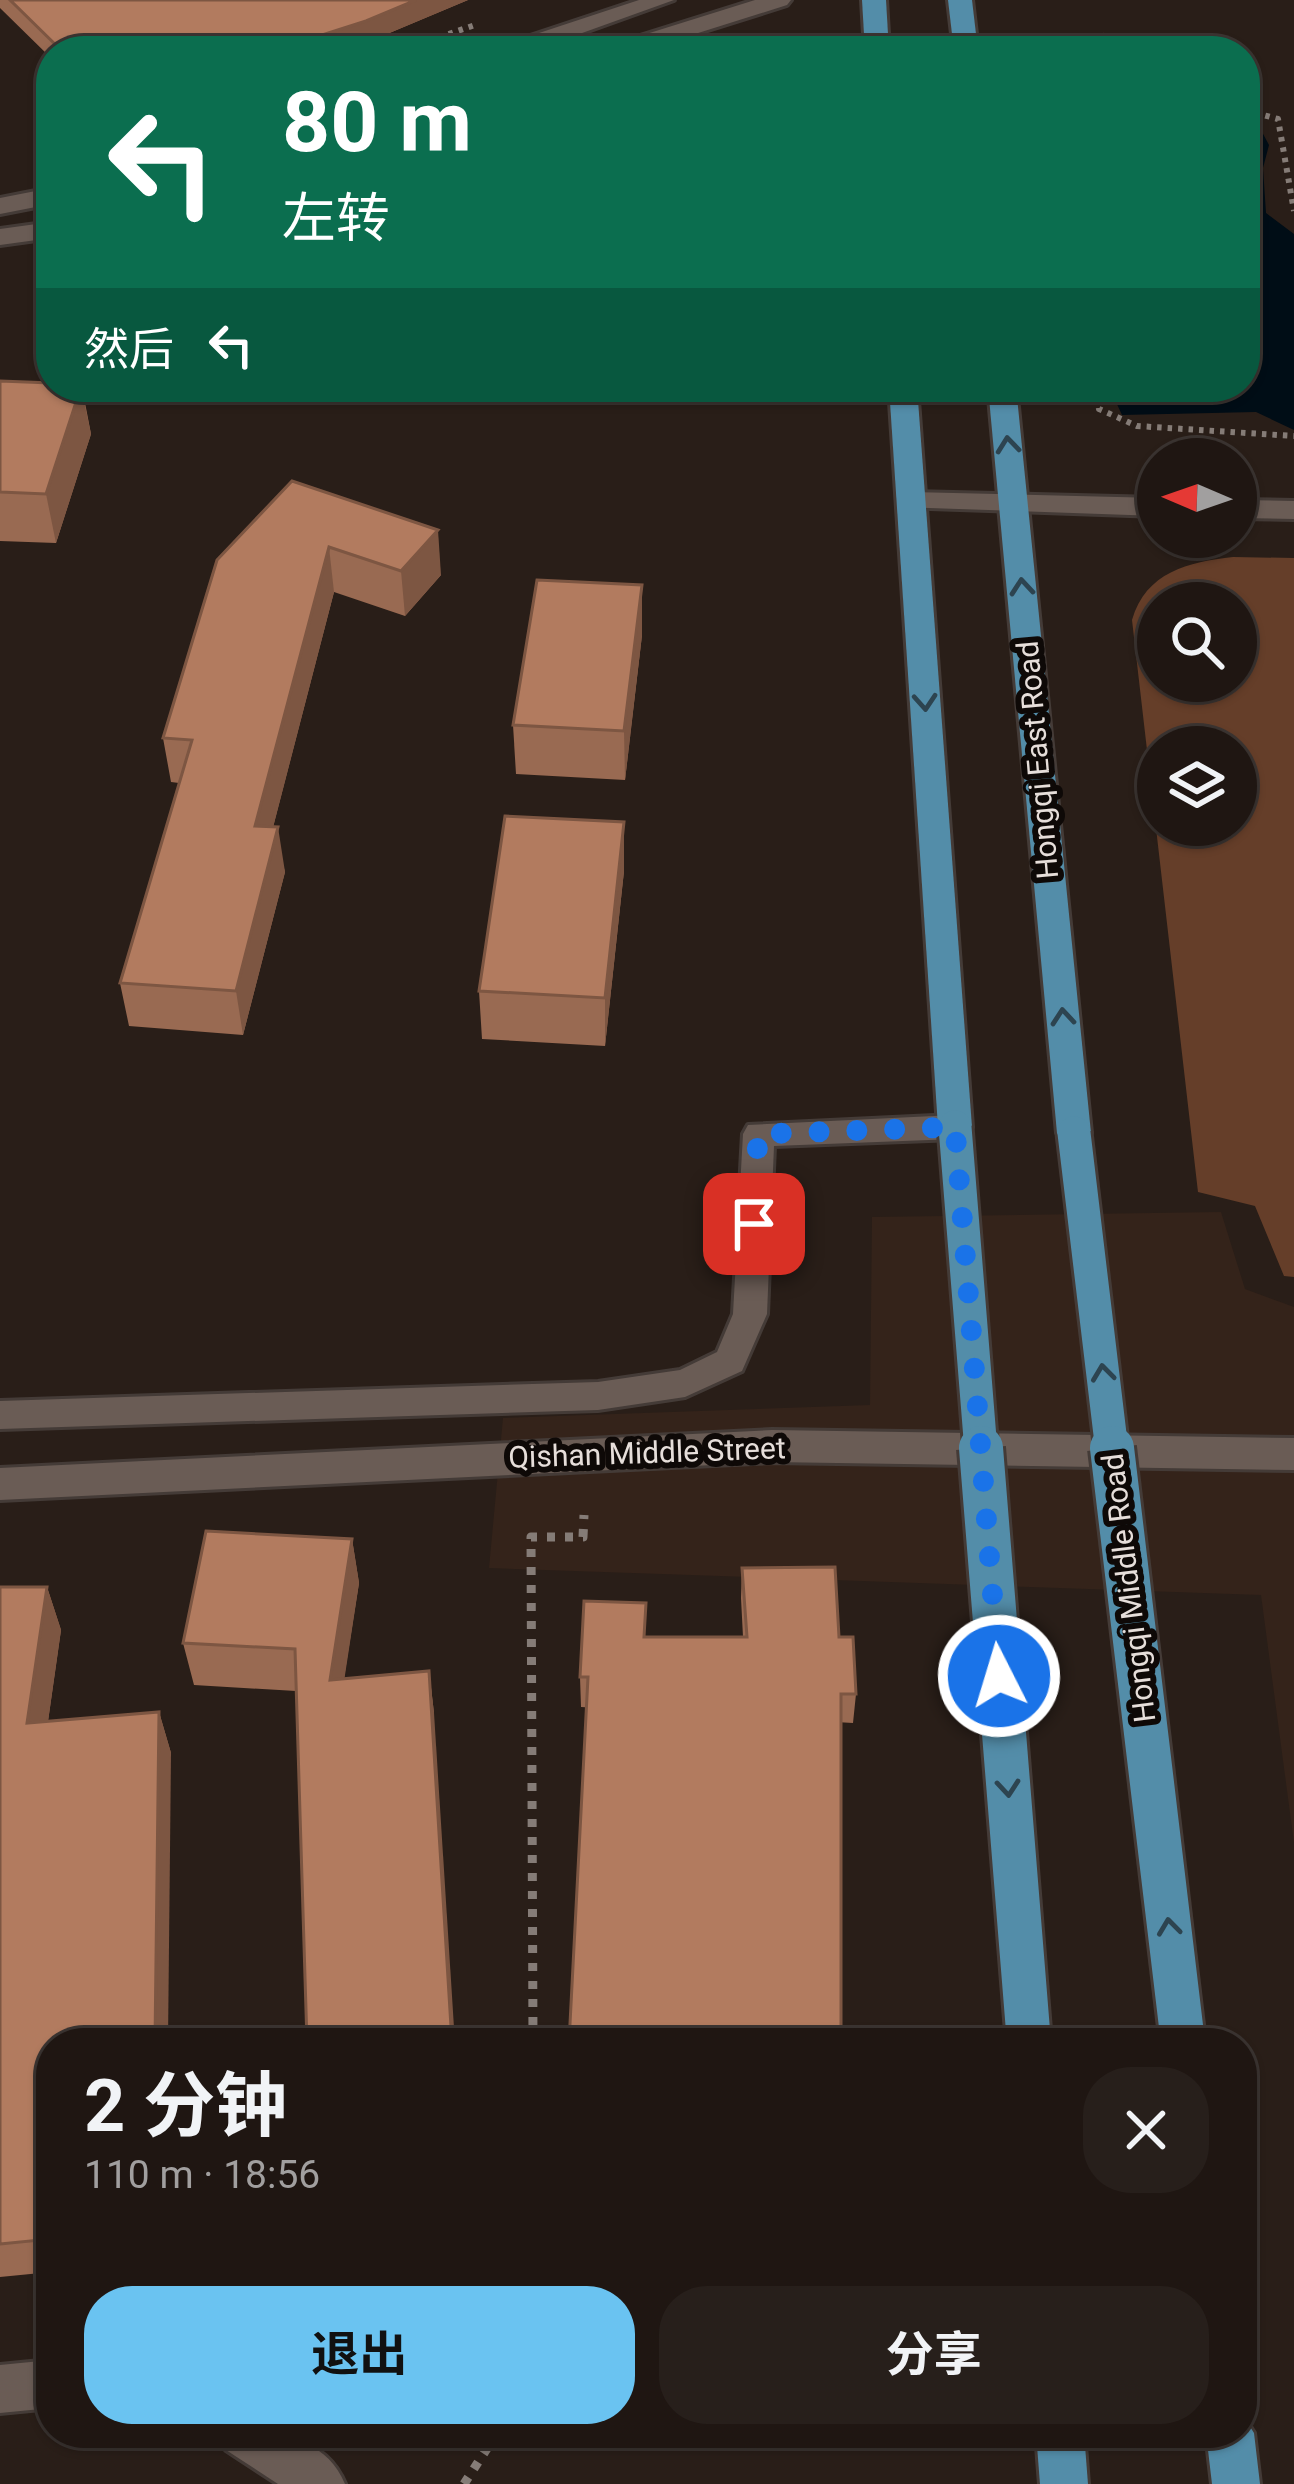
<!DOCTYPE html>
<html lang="zh">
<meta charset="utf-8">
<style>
body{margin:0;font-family:Roboto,"Noto Sans SC",sans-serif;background:#271f1b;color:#f1f3f6;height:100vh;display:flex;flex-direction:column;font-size:45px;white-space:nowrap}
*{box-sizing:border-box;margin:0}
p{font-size:39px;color:#a19f9f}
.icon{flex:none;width:66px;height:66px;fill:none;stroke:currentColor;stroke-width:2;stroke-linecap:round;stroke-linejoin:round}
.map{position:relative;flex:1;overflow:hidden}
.details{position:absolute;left:36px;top:2028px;width:1221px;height:420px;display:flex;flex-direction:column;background:#1f1612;border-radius:48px;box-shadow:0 3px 9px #0004,0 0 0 3px #3c3532}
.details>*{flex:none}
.guide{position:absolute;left:36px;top:36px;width:1224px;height:366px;border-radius:48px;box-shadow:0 3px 9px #0004,0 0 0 3px #3c3532;background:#0b6e4f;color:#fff;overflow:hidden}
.needle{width:78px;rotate:272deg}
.buttons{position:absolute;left:1137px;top:438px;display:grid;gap:24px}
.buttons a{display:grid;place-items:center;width:120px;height:120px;border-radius:50%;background:#1f1612;box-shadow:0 3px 9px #0004,0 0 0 3px #3c3532;font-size:60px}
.pin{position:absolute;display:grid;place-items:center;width:102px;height:102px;color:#fff;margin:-51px;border-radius:24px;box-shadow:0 6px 18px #0006}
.me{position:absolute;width:132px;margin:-66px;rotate:355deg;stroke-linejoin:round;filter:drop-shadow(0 0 9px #0008)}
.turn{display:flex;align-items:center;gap:42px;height:252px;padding:0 48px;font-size:54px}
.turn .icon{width:156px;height:156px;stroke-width:2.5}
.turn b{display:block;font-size:84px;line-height:102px}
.then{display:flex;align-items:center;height:114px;padding:0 48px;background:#0003;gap:24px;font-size:45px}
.round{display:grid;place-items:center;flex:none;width:126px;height:126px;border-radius:48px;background:#271f1b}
.overview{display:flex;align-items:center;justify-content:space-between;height:204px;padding:0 48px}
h1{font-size:72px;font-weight:700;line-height:90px}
.primary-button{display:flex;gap:24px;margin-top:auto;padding:24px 48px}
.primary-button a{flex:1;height:138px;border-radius:48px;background:#6ac3f1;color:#111;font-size:48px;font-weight:700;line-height:138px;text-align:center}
.primary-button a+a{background:#271f1b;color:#f1f3f6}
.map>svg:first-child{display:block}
.built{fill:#34231a}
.green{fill:#653e29;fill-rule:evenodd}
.water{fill:#000d16}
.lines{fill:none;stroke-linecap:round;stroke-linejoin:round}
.lane-casing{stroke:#443b37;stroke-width:6}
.street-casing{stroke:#443b37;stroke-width:6}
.secondary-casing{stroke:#443b37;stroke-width:6}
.primary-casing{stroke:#443b37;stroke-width:6}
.path-far1{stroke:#857c77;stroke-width:6;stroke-dasharray:4.5 6;stroke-linecap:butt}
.path{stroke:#857c77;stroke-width:9;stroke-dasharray:8 10;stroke-linecap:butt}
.lane{fill:#6a5c55;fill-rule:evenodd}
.street{fill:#6a5c55;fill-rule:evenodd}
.secondary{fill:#6a5c55;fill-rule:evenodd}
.primary{fill:#538da9;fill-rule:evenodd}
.primary-bridge-far1-casing{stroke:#443b37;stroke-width:39;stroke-linecap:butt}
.primary-bridge-casing{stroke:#443b37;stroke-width:50;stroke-linecap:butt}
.primary-bridge-far1{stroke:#538da9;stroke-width:33}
.primary-bridge{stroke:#538da9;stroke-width:44}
.wall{fill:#996a52}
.shaded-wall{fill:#7d5642}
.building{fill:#b27b5f;stroke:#7d5642;stroke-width:3}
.oneway{stroke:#2d4450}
.route{stroke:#1a73e8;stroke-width:21;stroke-dasharray:0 37.8}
.labels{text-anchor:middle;stroke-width:12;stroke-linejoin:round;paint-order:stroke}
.street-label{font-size:30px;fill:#e6deda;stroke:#0e0907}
</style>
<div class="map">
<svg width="1294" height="2484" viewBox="0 0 1294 2484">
<rect width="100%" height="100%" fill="#291e18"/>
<polygon class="built" points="1221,1212 1245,1289 1294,1307 1294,1843 1261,1595 489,1568 503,1418 870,1405 872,1217"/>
<path class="green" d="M 1233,557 L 1294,558 L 1294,1277 L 1284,1276 L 1255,1206 L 1198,1192 L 1132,620 C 1146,572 1188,562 1233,557 ZM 1158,603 L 1236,603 L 1236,681 L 1158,681 ZM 1158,747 L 1236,747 L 1236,825 L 1158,825 Z"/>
<polygon class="water" points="1245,100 1269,145 1263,168 1266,213 1294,234 1294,430 1256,412 1122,415 1109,387 1245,387"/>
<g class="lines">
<defs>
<polygon id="lane" points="955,1115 966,1118 971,1127 966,1136 955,1139 774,1146 767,1314 742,1371 685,1397 598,1410 0,1429 0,1401 598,1382 680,1370 717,1352 733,1314 743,1134 748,1125"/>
<g id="street">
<polygon points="911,492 1158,498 1158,516 901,507 897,501 901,495"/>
<polygon points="1236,500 1294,501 1294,519 1236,518"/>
<polygon points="772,1430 1294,1438 1294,1470 772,1462 0,1500 0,1468"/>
<polygon points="51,2360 51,2408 0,2413 0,2365"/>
<path d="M 219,2433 C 267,2433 323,2431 345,2484 L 278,2484 L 226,2450 Z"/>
</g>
<g id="secondary">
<polygon points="639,0 674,0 532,51 496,51 500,46"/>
<polygon points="755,0 791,0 787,5 641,51 604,51 608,46"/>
<polygon points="51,188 51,204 0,214 0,198"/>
<polygon points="51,222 51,238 0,245 0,229"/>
</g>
<g id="primary">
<polygon points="862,0 886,0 889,51 865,51"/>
<polygon points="948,0 972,0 978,51 954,51"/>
<polygon points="889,387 917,387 972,1127 967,1136 955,1140 943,1136 938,1127"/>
<polygon points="988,387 1016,387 1091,1133 1086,1142 1074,1146 1062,1142 1057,1133"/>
<polygon points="1242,2414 1254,2433 1260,2484 1212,2484 1206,2433 1242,2433"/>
<polygon points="1036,2433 1084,2433 1088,2484 1040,2484"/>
</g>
</defs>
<use href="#lane" class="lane-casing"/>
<use href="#street" class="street-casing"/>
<use href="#secondary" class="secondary-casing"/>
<use href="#primary" class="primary-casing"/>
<g class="path-far1">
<polyline points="1028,39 1070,51"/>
<polyline points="399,51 478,24"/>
<polyline points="1089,51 1106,35"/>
<polyline points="1245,110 1278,119 1294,211"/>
<polyline points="1096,387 1099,409 1137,426 1294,436"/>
</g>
<g class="path">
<polyline points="533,2043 531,1537 583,1537 584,1515"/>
<polyline points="464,2484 497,2433"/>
</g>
<use href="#lane" class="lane"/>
<use href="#street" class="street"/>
<use href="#secondary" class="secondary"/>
<use href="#primary" class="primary"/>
<defs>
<g id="primary-bridge-far1">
<polyline points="955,1127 981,1451"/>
<polyline points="1074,1133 1112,1451"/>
</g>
<g id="primary-bridge">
<polyline points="981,1448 1029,2043"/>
<polyline points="1112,1448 1183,2043"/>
</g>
</defs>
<use href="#primary-bridge-far1" class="primary-bridge-far1-casing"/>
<use href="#primary-bridge" class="primary-bridge-casing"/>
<use href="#primary-bridge-far1" class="primary-bridge-far1"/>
<use href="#primary-bridge" class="primary-bridge"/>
</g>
<g class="wall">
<polygon points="0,0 468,0 368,42 340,51 51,51 51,58 0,8"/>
<polygon points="0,381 51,387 82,387 91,434 56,543 0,541"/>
<polygon points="292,481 441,575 405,616 334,592 273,827 285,872 243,1035 129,1026 120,983 179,783 171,782 163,738"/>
<polygon points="642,585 642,635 625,780 516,774 513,725"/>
<polygon points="624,822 624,871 605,1046 482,1039 479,991"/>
<polygon points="352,1539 359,1583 344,1678 429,1671 434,1713 296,1691 194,1685 183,1643"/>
<polygon points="742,1568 839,1637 856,1694 853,1723 581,1707 580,1677 646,1637 743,1637 741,1598"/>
<polygon points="0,1587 47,1587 61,1630 48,1721 159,1712 171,1753 51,2043 51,2272 0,2277"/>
</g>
<g class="shaded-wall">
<polygon points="416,0 468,0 368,42 340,51 272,51"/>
<polygon points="81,387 91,434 56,543 46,494"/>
<polygon points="438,530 441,575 405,616 401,571"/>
<polygon points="329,547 334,592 262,870 255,826"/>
<polygon points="642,585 642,635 625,780 624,731"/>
<polygon points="624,822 624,871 605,1046 605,998"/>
<polygon points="278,827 285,872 243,1035 236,991"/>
<polygon points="352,1539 359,1583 338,1721 330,1680"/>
<polygon points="47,1587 61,1630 42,1764 27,1723"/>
<polygon points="429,1671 434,1713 455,2043 452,2043"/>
<polygon points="159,1712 171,1753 168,2043 155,2043"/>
</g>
<g class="building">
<polygon points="10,0 416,0 366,21 272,51 268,47 257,51 62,51"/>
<polygon points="0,381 51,383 51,387 81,387 46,494 0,492"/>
<polygon points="292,481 438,530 401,571 329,547 255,826 278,827 236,991 120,983 192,740 163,738 217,560"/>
<polygon points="537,580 642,585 624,731 513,725"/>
<polygon points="505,816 624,822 605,998 479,991"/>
<polygon points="206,1531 352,1539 330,1680 429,1671 452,2043 307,2043 295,1649 183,1643"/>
<polygon points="835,1567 839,1637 853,1637 856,1694 841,1694 841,2043 569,2043 588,1677 580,1677 584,1601 646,1603 644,1637 747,1637 742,1568"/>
<polygon points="0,1587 47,1587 27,1723 159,1712 155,2043 51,2043 51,2239 0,2244"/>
</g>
<defs><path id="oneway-chevron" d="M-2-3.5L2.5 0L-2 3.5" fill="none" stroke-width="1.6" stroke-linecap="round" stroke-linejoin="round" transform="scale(3)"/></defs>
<g class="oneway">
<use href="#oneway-chevron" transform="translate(1008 445) rotate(-96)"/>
<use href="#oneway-chevron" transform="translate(1022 587) rotate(-95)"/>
<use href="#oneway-chevron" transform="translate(925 702) rotate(86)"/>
<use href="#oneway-chevron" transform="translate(1063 1017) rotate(-95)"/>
<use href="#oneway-chevron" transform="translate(1103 1373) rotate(-97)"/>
<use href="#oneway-chevron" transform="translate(1008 1788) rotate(85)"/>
<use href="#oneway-chevron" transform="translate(1169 1927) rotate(-97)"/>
</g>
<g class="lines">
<polyline class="route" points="754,1224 758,1134 955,1127 999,1676"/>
</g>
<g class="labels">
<g class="street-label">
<text transform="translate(1038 760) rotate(-95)" y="10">Hongqi East Road</text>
<text transform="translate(647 1453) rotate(-2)" y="10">Qishan Middle Street</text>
<text transform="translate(1129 1588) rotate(-97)" y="10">Hongqi Middle Road</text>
</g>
</g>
</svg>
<div class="buttons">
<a><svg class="needle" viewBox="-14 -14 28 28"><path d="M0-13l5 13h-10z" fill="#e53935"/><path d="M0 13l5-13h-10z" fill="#a19f9f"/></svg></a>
<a><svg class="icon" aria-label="search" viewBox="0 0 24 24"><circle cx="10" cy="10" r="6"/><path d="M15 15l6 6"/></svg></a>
<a><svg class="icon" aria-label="layers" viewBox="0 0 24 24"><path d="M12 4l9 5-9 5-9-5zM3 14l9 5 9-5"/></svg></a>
</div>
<div class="pin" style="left:754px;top:1224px;background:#d93025"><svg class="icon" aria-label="arrive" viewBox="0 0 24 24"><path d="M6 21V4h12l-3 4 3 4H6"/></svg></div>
<svg class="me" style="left:999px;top:1676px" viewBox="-20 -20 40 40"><circle r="17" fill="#1a73e8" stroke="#fff" stroke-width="3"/><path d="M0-11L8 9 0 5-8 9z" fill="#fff"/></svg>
<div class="guide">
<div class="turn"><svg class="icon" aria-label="left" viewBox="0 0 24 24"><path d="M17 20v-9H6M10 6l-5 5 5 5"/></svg><div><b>80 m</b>左转</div></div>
<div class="then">然后<svg class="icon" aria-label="left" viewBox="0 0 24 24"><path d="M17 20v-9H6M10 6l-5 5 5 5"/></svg></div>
</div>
<section class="details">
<div class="overview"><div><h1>2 分钟</h1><p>110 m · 18:56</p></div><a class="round"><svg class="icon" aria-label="close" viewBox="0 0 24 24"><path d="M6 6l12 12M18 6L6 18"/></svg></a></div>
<div class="primary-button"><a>退出</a><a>分享</a></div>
</section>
</div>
